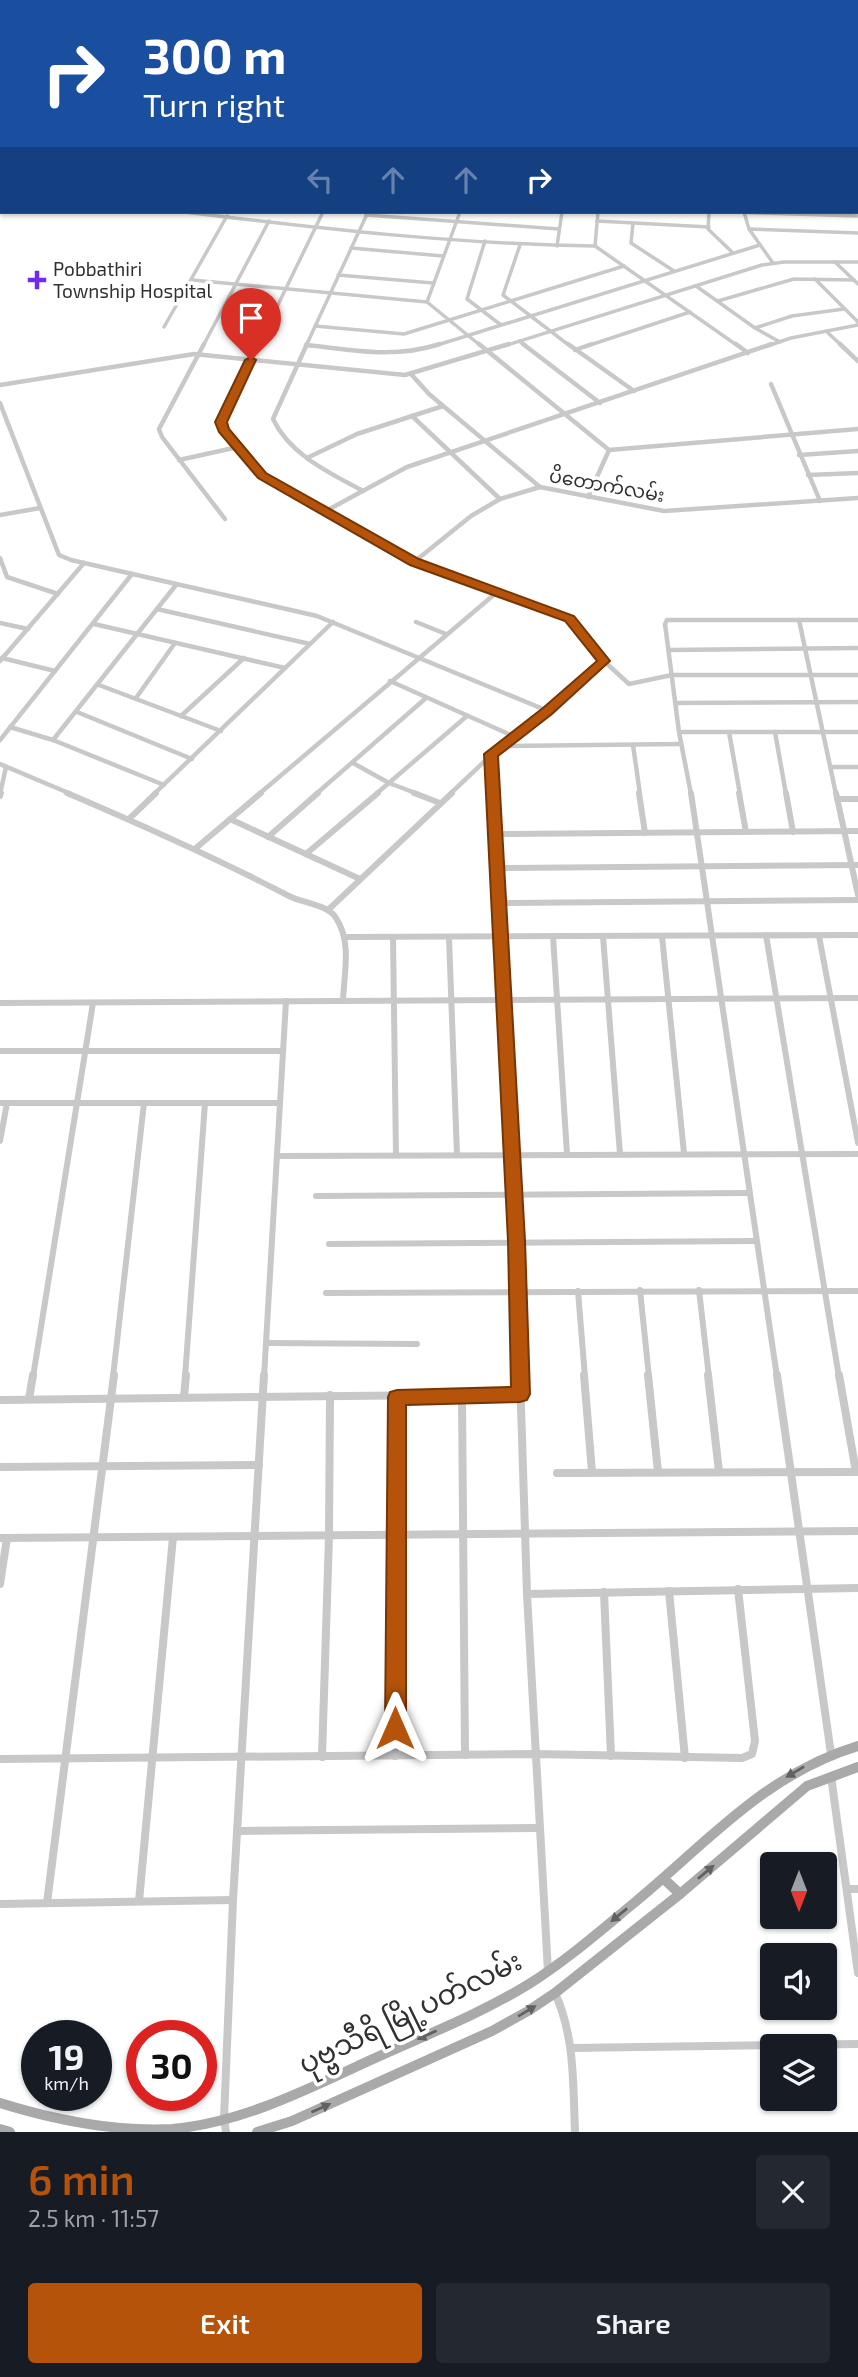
<!DOCTYPE html>
<meta charset="utf-8">
<style>
body{margin:0;font-family:"Exo 2","Noto Sans Myanmar",sans-serif;background:#242831;color:#f1f3f6;height:100vh;display:flex;flex-direction:column;font-size:26px;white-space:nowrap}
*{box-sizing:border-box;margin:0}
p{font-size:23px;color:#9ea1a6}
.icon{flex:none;width:38px;height:38px;fill:none;stroke:currentColor;stroke-width:2;stroke-linecap:round;stroke-linejoin:round}
.map{position:relative;height:2132px;overflow:hidden}
.panel{display:flex;flex-direction:column;background:#171b24;flex:1}
.panel>*{flex:none}
.top-card{position:absolute;left:0px;top:0px;width:859px;height:214px;box-shadow:0 2px 5px #0004;background:#1a4fa0;color:#fff;overflow:hidden}
.needle{width:46px;rotate:180deg}
.buttons{position:absolute;left:760px;top:1852px;display:grid;gap:14px}
.buttons a{display:grid;place-items:center;width:77px;height:77px;border-radius:7px;background:#171b24;box-shadow:0 2px 5px #0004;font-size:35px}
.speed{position:absolute;left:21px;top:2020px;display:flex;gap:14px;font-size:35px;font-weight:700;text-align:center}
.speed>*{display:grid;place-content:center;width:91px;height:91px;border-radius:50%;background:#171b24;box-shadow:0 2px 5px #0004;line-height:1}
.speed small{font-size:18px;font-weight:400}
.speed .limit{border:10px solid #d22;background:#fff;color:#111}
.pin{position:absolute;display:grid;place-items:center;width:60px;height:60px;color:#fff;margin:-72px -30px;border-radius:50% 50% 50% 0;rotate:-45deg;box-shadow:0 0 7px #0007}
.pin .icon{rotate:45deg}
.me{position:absolute;width:77px;margin:-38px;rotate:0deg;stroke-linejoin:round;filter:drop-shadow(0 0 5px #0008)}
.turn{display:flex;align-items:center;gap:24px;height:147px;padding:0 28px;font-size:32px}
.turn .icon{width:91px;height:91px;stroke-width:2.5}
.turn b{display:block;font-size:49px;line-height:60px}
.lanes{display:flex;align-items:center;height:66px;padding:0 28px;background:#0003;justify-content:center;gap:35px;direction:ltr}
.lanes .off{opacity:.35}
.round{display:grid;place-items:center;flex:none;width:74px;height:74px;border-radius:7px;background:#242831}
.head{display:flex;align-items:center;justify-content:space-between;height:119px;padding:0 28px}
h1{font-size:42px;font-weight:600;line-height:52px;color:#b45309}
.action{display:flex;gap:14px;margin-top:auto;padding:14px 28px}
.action a{flex:1;height:80px;border-radius:7px;background:#b45309;color:#fff;font-size:28px;font-weight:600;line-height:80px;text-align:center}
.action a+a{background:#242831;color:#f1f3f6}
.map>svg:first-child{display:block}
.lines{fill:none;stroke-linecap:round;stroke-linejoin:round}
.minor-far3{stroke:#c8c8c8;stroke-width:3.5}
.minor-far2{stroke:#c8c8c8;stroke-width:4.5}
.minor-far1{stroke:#c8c8c8;stroke-width:6}
.minor{stroke:#c8c8c8;stroke-width:8}
.major{stroke:#a9a9a9;stroke-width:10}
.oneway{fill:#616161}
.route{fill:#b45309;stroke:#753606;stroke-width:2}
.poi-dot{fill:#712bf0;stroke:#fff;stroke-width:2.5}
.labels{text-anchor:middle;stroke-width:7;stroke-linejoin:round;paint-order:stroke}
.far-poi-label{font-size:19px;fill:#313131;stroke:#fff;text-anchor:start}
.far-street-label{font-size:19px;fill:#313131;stroke:#fff}
.near-street-label{font-size:28px;fill:#313131;stroke:#fff}
</style>
<div class="map">
<svg width="858" height="2132" viewBox="0 0 858 2132">
<rect width="100%" height="100%" fill="#fff"/>
<g class="lines">
<g class="minor-far3">
<polyline points="208,0 263,1"/>
<polyline points="500,0 536,2"/>
<polyline points="381,2 385,0"/>
<polyline points="427,2 430,0"/>
<polyline points="0,132 2,129"/>
<path d="M 185,212 C 321,229 458,244 595,246"/>
<polyline points="460,212 427,302 481,346"/>
<polyline points="598,212 595,246 738,346"/>
<polyline points="709,212 708,229 733,253"/>
<polyline points="733,212 858,216"/>
<polyline points="744,212 749,229 773,263"/>
<polyline points="366,215 559,229"/>
<polyline points="597,221 709,227"/>
<polyline points="633,223 631,243 674,271"/>
<polyline points="749,229 858,233"/>
<polyline points="485,241 467,299 501,325"/>
<polyline points="520,245 503,295 570,346"/>
<polyline points="557,246 562,212"/>
<polyline points="351,248 443,256"/>
<polyline points="835,262 858,284"/>
<polyline points="338,275 433,283"/>
<polyline points="815,279 858,322"/>
<polyline points="192,280 427,302"/>
<polyline points="696,286 755,328 780,342"/>
<polyline points="718,301 794,279 854,280"/>
<polyline points="315,326 404,334 624,266"/>
<polyline points="164,327 227,216"/>
<polyline points="755,328 792,316 844,309"/>
<polyline points="826,331 842,346"/>
<polyline points="519,341 526,346"/>
<polyline points="306,345 317,346"/>
<polyline points="203,346 269,221"/>
<polyline points="258,346 323,212"/>
<polyline points="306,346 368,212"/>
<polyline points="434,346 760,245"/>
<polyline points="504,346 762,265 784,262 858,262"/>
<polyline points="587,346 690,312"/>
<polyline points="767,346 791,338 858,325"/>
</g>
<g class="minor-far2">
<polyline points="204,344 159,429 162,437 225,519"/>
<polyline points="259,344 221,422 223,430 262,476 414,562 569,618 604,661 629,684 672,675 858,675"/>
<path d="M 307,344 L 273,419 C 290,455 330,473 363,491"/>
<polyline points="479,344 609,450 588,497"/>
<polyline points="523,344 600,403"/>
<polyline points="568,344 634,391"/>
<polyline points="736,344 748,353"/>
<polyline points="840,344 858,361"/>
<path d="M 306,345 C 354,350 393,359 440,344"/>
<polyline points="575,350 592,344"/>
<polyline points="411,374 429,394 540,487"/>
<polyline points="771,384 820,501"/>
<polyline points="0,385 194,354 405,375 509,344"/>
<polyline points="0,403 59,555 71,560 317,616 548,711"/>
<polyline points="412,416 500,499"/>
<polyline points="609,450 858,429"/>
<polyline points="799,455 858,451"/>
<polyline points="307,458 357,434 443,406"/>
<polyline points="179,460 238,447"/>
<polyline points="808,475 858,473"/>
<polyline points="324,512 407,467 772,344"/>
<polyline points="0,515 40,508"/>
<polyline points="0,558 7,577 58,594"/>
<polyline points="414,562 471,516 500,499 540,487 664,511 858,498"/>
<polyline points="157,609 310,644"/>
<polyline points="799,620 836,794"/>
<polyline points="416,622 446,634"/>
<polyline points="0,623 28,629"/>
<polyline points="94,624 285,668"/>
<polyline points="669,650 858,648"/>
<polyline points="2,658 55,671"/>
<polyline points="0,661 84,563"/>
<polyline points="390,681 513,736"/>
<polyline points="99,685 221,731"/>
<polyline points="136,698 175,643"/>
<polyline points="675,703 858,702"/>
<polyline points="77,712 192,759"/>
<polyline points="181,716 244,658"/>
<polyline points="10,727 53,740 164,785"/>
<polyline points="679,732 858,732"/>
<polyline points="729,732 740,794"/>
<polyline points="775,732 786,794"/>
<polyline points="0,740 132,574"/>
<polyline points="53,740 176,585"/>
<polyline points="633,745 640,794"/>
<polyline points="501,746 681,744"/>
<polyline points="491,754 493,794"/>
<polyline points="353,763 389,783 418,794"/>
<polyline points="0,764 71,794"/>
<polyline points="831,767 858,767"/>
<polyline points="0,794 6,767"/>
<polyline points="154,794 333,622"/>
<polyline points="259,794 496,593"/>
<polyline points="316,794 426,698"/>
<polyline points="376,794 467,716"/>
<polyline points="450,794 506,741 548,711 604,661"/>
<polyline points="691,794 679,732 665,624 667,620 858,620"/>
</g>
<g class="minor-far1">
<path d="M 67,793 C 142,825 216,858 289,896 C 302,903 329,905 336,918 C 352,942 344,973 343,1001"/>
<polyline points="414,793 440,803"/>
<polyline points="493,793 520,1377"/>
<polyline points="639,793 645,833"/>
<polyline points="691,793 777,1377"/>
<polyline points="739,793 746,832"/>
<polyline points="786,793 793,832"/>
<polyline points="836,793 858,895"/>
<polyline points="0,796 1,793"/>
<polyline points="837,799 858,799"/>
<polyline points="129,819 156,793"/>
<polyline points="230,819 360,879"/>
<polyline points="495,834 858,831"/>
<polyline points="268,837 318,793"/>
<polyline points="196,848 261,793"/>
<polyline points="306,854 378,793"/>
<polyline points="497,868 858,865"/>
<polyline points="498,903 858,900"/>
<polyline points="328,910 452,793"/>
<polyline points="766,935 839,1377"/>
<polyline points="553,936 567,1154"/>
<polyline points="603,936 620,1154"/>
<polyline points="662,936 684,1153"/>
<polyline points="819,936 858,1143"/>
<polyline points="346,937 858,935"/>
<polyline points="393,937 396,1155"/>
<polyline points="449,937 457,1155"/>
<polyline points="0,1003 858,998"/>
<polyline points="0,1051 283,1051"/>
<polyline points="0,1103 280,1103"/>
<polyline points="0,1141 7,1103"/>
<polyline points="277,1156 858,1154"/>
<polyline points="316,1196 749,1193"/>
<polyline points="329,1244 756,1241"/>
<polyline points="640,1290 649,1377"/>
<polyline points="699,1290 709,1377"/>
<polyline points="578,1291 585,1377"/>
<polyline points="326,1293 858,1291"/>
<polyline points="266,1343 417,1344"/>
<polyline points="33,1377 93,1003"/>
<polyline points="113,1377 144,1103"/>
<polyline points="185,1377 205,1103"/>
<polyline points="264,1377 286,1001"/>
</g>
<g class="minor">
<polyline points="520,1375 527,1594 548,1972"/>
<polyline points="584,1375 592,1472"/>
<polyline points="648,1375 658,1472"/>
<polyline points="708,1375 719,1472"/>
<polyline points="777,1375 831,1754"/>
<polyline points="839,1375 856,1472"/>
<polyline points="462,1396 465,1755"/>
<polyline points="184,1397 186,1375"/>
<polyline points="29,1399 33,1375"/>
<polyline points="0,1400 521,1394"/>
<polyline points="0,1467 259,1465"/>
<polyline points="557,1473 858,1472"/>
<polyline points="0,1538 858,1531"/>
<polyline points="0,1584 7,1538"/>
<polyline points="669,1591 685,1758"/>
<polyline points="604,1592 611,1756"/>
<polyline points="527,1594 858,1588"/>
<polyline points="395,1756 397,1397"/>
<polyline points="322,1757 329,1536 330,1395"/>
<polyline points="0,1759 535,1754 742,1758 752,1754 755,1741 738,1589"/>
<polyline points="831,1776 858,1973"/>
<polyline points="239,1831 538,1828"/>
<polyline points="847,1889 858,1889"/>
<polyline points="139,1901 173,1537"/>
<polyline points="47,1903 114,1375"/>
<polyline points="0,1904 233,1900"/>
<path d="M 555,1993 C 575,2037 573,2084 575,2132"/>
<polyline points="571,2048 858,2044"/>
<polyline points="226,2132 224,2118 233,1900 264,1375"/>
</g>
<g class="major">
<polyline points="664,1879 680,1894"/>
<path d="M 0,2103 C 55,2120 114,2132 172,2129 C 239,2123 302,2092 362,2064 C 418,2038 477,2016 529,1984 C 567,1960 600,1931 634,1903 C 707,1843 765,1774 858,1746"/>
<polyline points="0,2129 10,2132"/>
<polyline points="257,2132 292,2121 492,2031 528,2011 555,1993 680,1894 807,1786 858,1767"/>
</g>
</g>
<defs><path id="oneway-solid" d="M-6-.8H1V-3.2L6.5 0L1 3.2V.8H-6Z" transform="scale(1.75)"/></defs>
<g class="oneway">
<use href="#oneway-solid" transform="translate(795 1772) rotate(149)"/>
<use href="#oneway-solid" transform="translate(706 1872) rotate(-40)"/>
<use href="#oneway-solid" transform="translate(619 1915) rotate(141)"/>
<use href="#oneway-solid" transform="translate(527 2011) rotate(-31)"/>
<use href="#oneway-solid" transform="translate(427 2035) rotate(156)"/>
<use href="#oneway-solid" transform="translate(321 2108) rotate(-24)"/>
</g>
<polygon class="route" points="251,357 256,360 227,422 229,429 266,473 419,559 574,616 610,661 552,714 498,756 525,1241 530,1394 527,1400 520,1402 406,1405 406,1728 403,1735 395,1738 388,1735 385,1728 388,1397 390,1392 397,1390 511,1387 508,1241 484,754 543,708 597,661 565,621 410,565 258,478 219,432 215,422 245,360"/>
<path class="poi-dot" d="M33.5 269.5h7v7h7v7h-7v7h-7v-7h-7v-7h7z"/>
<g class="labels">
<g class="far-poi-label">
<text x="53" y="276">Pobbathiri<tspan x="53" dy="22">Township Hospital</tspan></text>
</g>
<g class="far-street-label">
<text transform="translate(607 485) rotate(10)" y="7">ပိတောက်လမ်း</text>
</g>
<g class="near-street-label">
<text transform="translate(410 2012) rotate(-26)" y="10">ပုဗ္ဗသီရိ မြို့ပတ်လမ်း</text>
</g>
</g>
</svg>
<div class="buttons">
<a><svg class="needle" viewBox="-14 -14 28 28"><path d="M0-13l5 13h-10z" fill="#e53935"/><path d="M0 13l5-13h-10z" fill="#9ea1a6"/></svg></a>
<a><svg class="icon" aria-label="sound" viewBox="0 0 24 24"><path d="M4 9h4l5-4v14l-5-4H4zM17 9q2 3 0 6"/></svg></a>
<a><svg class="icon" aria-label="layers" viewBox="0 0 24 24"><path d="M12 4l9 5-9 5-9-5zM3 14l9 5 9-5"/></svg></a>
</div>
<div class="speed"><div>19<small>km/h</small></div><div class="limit">30</div></div>
<div class="pin" style="left:251px;top:360px;background:#d93025"><svg class="icon" aria-label="arrive" viewBox="0 0 24 24"><path d="M6 21V4h12l-3 4 3 4H6"/></svg></div>
<svg class="me" style="left:395px;top:1728px" viewBox="-20 -20 40 40"><path d="M0-17L14 15 0 8-14 15z" fill="#b45309" stroke="#fff" stroke-width="4"/></svg>
<div class="top-card">
<div class="turn"><svg class="icon" aria-label="right" viewBox="0 0 24 24"><path d="M7 20v-9h11M14 6l5 5-5 5"/></svg><div><b>300 m</b>Turn right</div></div>
<div class="lanes"><svg class="icon off" aria-label="left" viewBox="0 0 24 24"><path d="M17 20v-9H6M10 6l-5 5 5 5"/></svg><svg class="icon off" aria-label="ahead" viewBox="0 0 24 24"><path d="M12 20V5M6 11l6-6 6 6"/></svg><svg class="icon off" aria-label="ahead" viewBox="0 0 24 24"><path d="M12 20V5M6 11l6-6 6 6"/></svg><svg class="icon" aria-label="right" viewBox="0 0 24 24"><path d="M7 20v-9h11M14 6l5 5-5 5"/></svg></div>
</div>
</div>
<section class="panel">
<div class="head"><div><h1>6 min</h1><p>2.5 km · 11:57</p></div><a class="round"><svg class="icon" aria-label="close" viewBox="0 0 24 24"><path d="M6 6l12 12M18 6L6 18"/></svg></a></div>
<div class="action"><a>Exit</a><a>Share</a></div>
</section>
